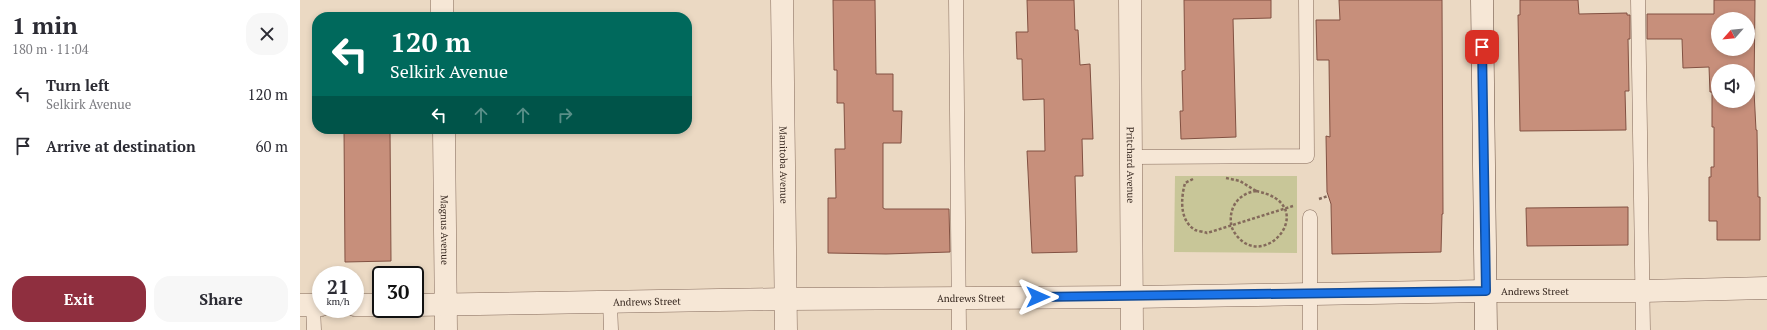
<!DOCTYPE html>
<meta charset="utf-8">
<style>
body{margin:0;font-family:"PT Serif",serif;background:#f7f7f7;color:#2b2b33;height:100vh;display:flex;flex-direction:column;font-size:15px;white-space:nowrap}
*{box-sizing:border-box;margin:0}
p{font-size:13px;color:#7c7c81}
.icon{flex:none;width:22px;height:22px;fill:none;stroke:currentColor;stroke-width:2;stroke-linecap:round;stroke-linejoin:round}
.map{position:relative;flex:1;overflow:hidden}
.drawer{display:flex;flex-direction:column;background:#fff;width:300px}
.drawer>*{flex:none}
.banner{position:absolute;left:12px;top:12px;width:380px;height:122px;border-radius:16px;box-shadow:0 2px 6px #0003;background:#00695c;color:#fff;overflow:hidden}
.needle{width:26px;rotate:243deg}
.tools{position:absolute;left:1411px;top:12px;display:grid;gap:8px}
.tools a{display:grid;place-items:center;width:44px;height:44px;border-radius:50%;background:#fff;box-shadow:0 2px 6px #0003;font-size:20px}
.speed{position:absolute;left:12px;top:266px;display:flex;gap:8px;font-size:20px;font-weight:700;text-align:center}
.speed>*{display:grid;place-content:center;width:52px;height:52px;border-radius:50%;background:#fff;box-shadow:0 2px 6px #0003;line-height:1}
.speed small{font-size:10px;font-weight:400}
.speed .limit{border:2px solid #111;border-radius:6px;background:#fff;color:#111}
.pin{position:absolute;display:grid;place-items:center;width:34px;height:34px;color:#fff;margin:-17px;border-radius:8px;box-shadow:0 2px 6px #0006}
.me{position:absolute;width:44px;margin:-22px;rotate:90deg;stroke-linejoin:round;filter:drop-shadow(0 0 3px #0008)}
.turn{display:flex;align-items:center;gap:14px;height:84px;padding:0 12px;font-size:18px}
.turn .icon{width:52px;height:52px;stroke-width:2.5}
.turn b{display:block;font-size:28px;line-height:34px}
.lanes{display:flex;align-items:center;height:38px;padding:0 12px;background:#0003;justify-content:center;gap:20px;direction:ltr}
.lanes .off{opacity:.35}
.round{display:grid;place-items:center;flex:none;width:42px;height:42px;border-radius:16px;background:#f7f7f7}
.overview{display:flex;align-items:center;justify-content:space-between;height:68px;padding:0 12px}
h1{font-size:24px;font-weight:700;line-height:30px}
.button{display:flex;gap:8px;margin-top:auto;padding:8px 12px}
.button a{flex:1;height:46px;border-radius:16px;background:#8f2f3f;color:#fff;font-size:16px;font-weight:700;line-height:46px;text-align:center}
.button a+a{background:#f7f7f7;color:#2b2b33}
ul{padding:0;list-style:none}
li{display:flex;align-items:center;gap:12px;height:52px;padding:0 12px}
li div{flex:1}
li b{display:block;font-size:15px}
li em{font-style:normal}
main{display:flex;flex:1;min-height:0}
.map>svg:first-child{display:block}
.green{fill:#c8c698}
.building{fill:#c78f7b;stroke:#825142;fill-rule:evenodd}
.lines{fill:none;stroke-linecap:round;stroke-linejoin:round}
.service-casing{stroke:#846a5b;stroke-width:15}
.minor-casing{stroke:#846a5b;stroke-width:23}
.secondary-casing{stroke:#664c3e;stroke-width:23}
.path{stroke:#846a5b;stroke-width:2.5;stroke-dasharray:3 2;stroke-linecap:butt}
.service{stroke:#f6e7d6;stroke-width:14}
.minor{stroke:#f6e7d6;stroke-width:22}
.secondary{stroke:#f6e7d6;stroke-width:22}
.route-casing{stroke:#114b97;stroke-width:10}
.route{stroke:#1a73e8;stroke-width:7}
.labels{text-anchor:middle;stroke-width:3;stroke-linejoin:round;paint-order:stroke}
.street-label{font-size:10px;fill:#35261e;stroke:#f3e4d2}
</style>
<main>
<section class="drawer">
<div class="overview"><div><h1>1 min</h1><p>180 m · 11:04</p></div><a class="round"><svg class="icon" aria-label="close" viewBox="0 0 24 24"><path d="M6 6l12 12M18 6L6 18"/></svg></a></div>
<ul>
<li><svg class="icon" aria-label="left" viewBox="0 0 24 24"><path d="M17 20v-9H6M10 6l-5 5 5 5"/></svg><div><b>Turn left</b><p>Selkirk Avenue</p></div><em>120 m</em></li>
<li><svg class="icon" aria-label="arrive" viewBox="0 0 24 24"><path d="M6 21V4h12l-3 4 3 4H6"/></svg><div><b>Arrive at destination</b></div><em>60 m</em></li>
</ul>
<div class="button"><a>Exit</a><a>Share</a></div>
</section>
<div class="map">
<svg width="1467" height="330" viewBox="0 0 1467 330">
<rect width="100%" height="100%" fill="#ebd9c3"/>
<polygon class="green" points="875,176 997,176 997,253 874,252"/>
<g class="building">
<polygon points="533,0 575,0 576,74 593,74 593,111 602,111 601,143 583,143 583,208 585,209 649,209 650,252 586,254 528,253 528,198 536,198 535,149 545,149 544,103 537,103 537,70 534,70"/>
<polygon points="727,0 774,0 775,30 778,30 780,65 790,64 793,139 782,139 783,176 775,176 777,252 732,253 727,151 745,151 744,99 723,100 722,59 717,59 716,32 728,32"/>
<polygon points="884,0 971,0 971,18 933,19 936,137 881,139 880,111 883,111 882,71 885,70"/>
<polygon points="1039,0 1142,0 1143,214 1142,214 1141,252 1032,254 1031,204 1027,192 1026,136 1030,137 1029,60 1017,60 1016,20 1040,20"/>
<polygon points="1220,0 1278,0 1279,14 1327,13 1327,15 1330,15 1330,39 1328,39 1329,91 1325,91 1326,130 1220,131 1218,15 1220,15"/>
<path d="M 1414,0 L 1455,0 L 1454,91 L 1456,130 L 1457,130 L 1458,197 L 1460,197 L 1460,240 L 1417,240 L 1417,221 L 1409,221 L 1409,177 L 1411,177 L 1411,167 L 1414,167 L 1414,127 L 1412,127 L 1412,92 L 1410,92 L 1409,67 L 1383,68 L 1382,39 L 1347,39 L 1347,14 L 1414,14 ZM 1418,19 L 1448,19 L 1448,49 L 1418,49 ZM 1418,71 L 1448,71 L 1448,101 L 1418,101 Z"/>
<polygon points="44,129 90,129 91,261 45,262"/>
<polygon points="1328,207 1328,245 1227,246 1226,208"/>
</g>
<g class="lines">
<defs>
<g id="service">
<polyline points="656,0 659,330"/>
<polyline points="1338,0 1343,330"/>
<polyline points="831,157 1007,156 1006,0"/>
<polyline points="310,302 311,330"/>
<polyline points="13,305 14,330"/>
<polyline points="1010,330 1010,217"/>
</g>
<g id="minor">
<polyline points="142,0 142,17"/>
<path id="s1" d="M 482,0 L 486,330"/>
<path id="s2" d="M 830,0 L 832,330"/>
<path id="s3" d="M 144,129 L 146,330"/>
<polyline points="0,305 21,305"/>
<polyline points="55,305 81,305"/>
<path id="s4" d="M 115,305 L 486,299 L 832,297 L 1186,291 L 1343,291 L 1467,288"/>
</g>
<polyline id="secondary" points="1182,0 1186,330"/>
</defs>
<use href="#service" class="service-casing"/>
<use href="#minor" class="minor-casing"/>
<use href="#secondary" class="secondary-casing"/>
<g class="path">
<polyline points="926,178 940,181 956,191"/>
<path d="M 893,179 L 885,183 C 881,198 879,220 895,230 C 898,231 904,232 907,233 L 993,206"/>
<path d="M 956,191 C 1018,203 972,265 942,241 C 937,237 931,229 931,223 C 929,206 940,193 956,191 Z"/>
<polyline points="1019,199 1028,196"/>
</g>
<use href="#service" class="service"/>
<use href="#minor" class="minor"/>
<use href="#secondary" class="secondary"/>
</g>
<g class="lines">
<defs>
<polyline id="route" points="738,297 1186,291 1182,47"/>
</defs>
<use href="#route" class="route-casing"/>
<use href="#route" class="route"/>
</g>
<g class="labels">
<g class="street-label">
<text dy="4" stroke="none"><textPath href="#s1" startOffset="165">Manitoba Avenue</textPath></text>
<text dy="4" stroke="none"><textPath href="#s2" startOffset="165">Pritchard Avenue</textPath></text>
<text dy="4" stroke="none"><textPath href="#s3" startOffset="101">Magnus Avenue</textPath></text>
<text dy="4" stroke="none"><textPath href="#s4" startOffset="1120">Andrews Street</textPath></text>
<text dy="4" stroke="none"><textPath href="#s4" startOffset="556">Andrews Street</textPath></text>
<text dy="4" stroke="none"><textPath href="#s4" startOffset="232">Andrews Street</textPath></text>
</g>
</g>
</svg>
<div class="tools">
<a><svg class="needle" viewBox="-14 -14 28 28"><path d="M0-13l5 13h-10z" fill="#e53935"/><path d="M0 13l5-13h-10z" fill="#7c7c81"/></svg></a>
<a><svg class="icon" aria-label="sound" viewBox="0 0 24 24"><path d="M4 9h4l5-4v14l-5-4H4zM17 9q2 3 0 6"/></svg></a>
</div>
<div class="speed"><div>21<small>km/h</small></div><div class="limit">30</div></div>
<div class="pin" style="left:1182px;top:47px;background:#d93025"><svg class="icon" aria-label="arrive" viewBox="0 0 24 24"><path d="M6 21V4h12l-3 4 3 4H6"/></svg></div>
<svg class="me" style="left:738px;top:297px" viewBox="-20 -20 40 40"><path d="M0-17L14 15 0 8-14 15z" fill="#1a73e8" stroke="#fff" stroke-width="4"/></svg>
<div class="banner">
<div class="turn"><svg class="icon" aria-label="left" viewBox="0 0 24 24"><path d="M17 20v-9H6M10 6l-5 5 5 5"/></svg><div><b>120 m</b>Selkirk Avenue</div></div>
<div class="lanes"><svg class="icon" aria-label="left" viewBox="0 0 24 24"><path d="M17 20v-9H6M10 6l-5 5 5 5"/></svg><svg class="icon off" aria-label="ahead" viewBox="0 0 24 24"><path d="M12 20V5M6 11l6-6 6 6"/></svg><svg class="icon off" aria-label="ahead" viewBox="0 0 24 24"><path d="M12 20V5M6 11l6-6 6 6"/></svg><svg class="icon off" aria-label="right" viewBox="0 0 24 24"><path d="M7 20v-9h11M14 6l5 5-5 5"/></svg></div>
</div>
</div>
</main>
